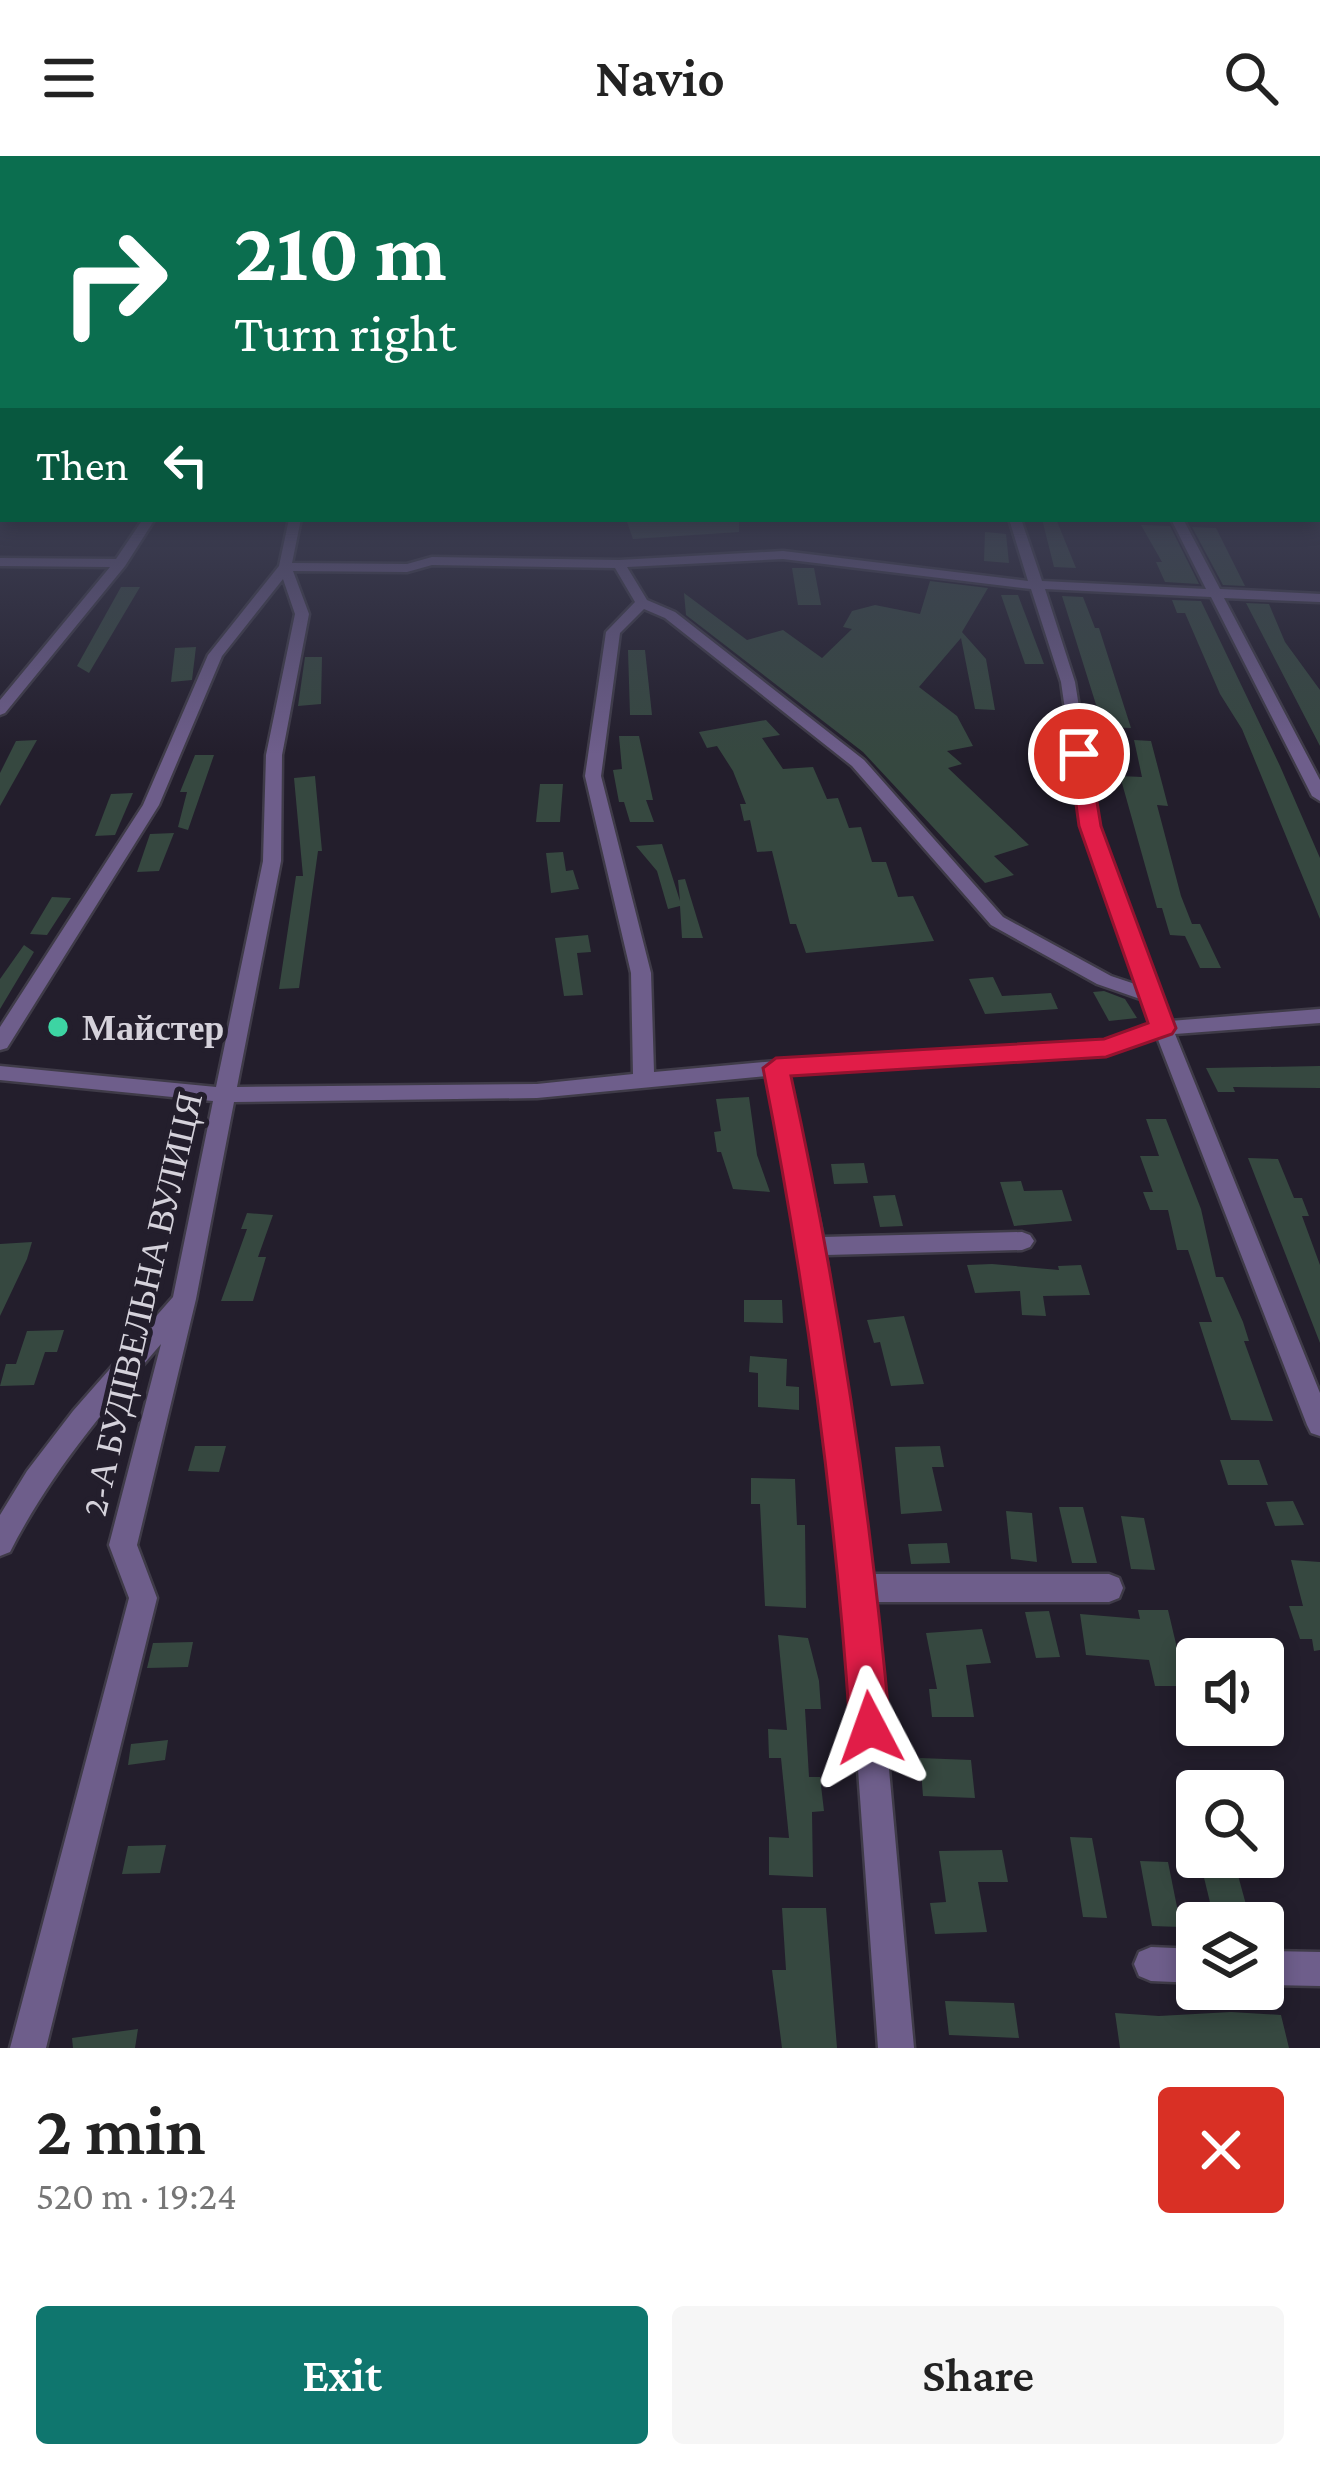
<!DOCTYPE html>
<meta charset="utf-8">
<style>
body{margin:0;font-family:"Crimson Pro",serif;background:#f6f6f6;color:#222;height:100vh;display:flex;flex-direction:column;font-size:45px;white-space:nowrap}
*{box-sizing:border-box;margin:0}
p{font-size:39px;color:#767676}
.icon{flex:none;width:66px;height:66px;fill:none;stroke:currentColor;stroke-width:2;stroke-linecap:round;stroke-linejoin:round}
.map{position:relative;height:1892px;overflow:hidden}
.panel{display:flex;flex-direction:column;background:#fff;flex:1}
.panel>*{flex:none}
.guide{position:absolute;left:0px;top:0px;width:1320px;height:366px;box-shadow:0 6px 18px #0003;background:#0b6e4f;color:#fff;overflow:hidden}
.tools{position:absolute;left:1176px;top:1482px;display:grid;gap:24px}
.tools a{display:grid;place-items:center;width:108px;height:108px;border-radius:12px;background:#fff;box-shadow:0 6px 18px #0003;font-size:60px}
.pin{position:absolute;display:grid;place-items:center;width:102px;height:102px;color:#fff;margin:-51px;border:6px solid #fff;border-radius:50%;box-shadow:0 3px 12px #0007}
.me{position:absolute;width:132px;margin:-66px;rotate:356deg;stroke-linejoin:round;filter:drop-shadow(0 0 9px #0008)}
.turn{display:flex;align-items:center;gap:42px;height:252px;padding:0 36px;font-size:54px}
.turn .icon{width:156px;height:156px;stroke-width:2.5}
.turn b{display:block;font-size:84px;line-height:102px}
.then{display:flex;align-items:center;height:114px;padding:0 36px;background:#0003;gap:24px;font-size:45px}
.round{display:grid;place-items:center;flex:none;width:126px;height:126px;border-radius:12px;background:#f6f6f6}
.summary{display:flex;align-items:center;justify-content:space-between;height:204px;padding:0 36px}
h1{font-size:72px;font-weight:600;line-height:90px}
.button{display:flex;gap:24px;margin-top:auto;padding:24px 36px}
.button a{flex:1;height:138px;border-radius:12px;background:#0f766e;color:#fff;font-size:48px;font-weight:600;line-height:138px;text-align:center}
.button a+a{background:#f6f6f6;color:#222}
header{display:flex;justify-content:space-between;align-items:center;height:156px;padding:0 36px;background:#fff;font-size:54px;font-weight:600}
.map>svg:first-child{display:block}
.building{fill:#364840}
.lines{fill:none;stroke-linecap:round;stroke-linejoin:round}
.minor-casing{stroke:#3f3b48;stroke-width:5}
.minor{fill:#6e5e8b;fill-rule:evenodd}
.route{fill:#e11d48;stroke:#92132f;stroke-width:3}
.poi-dot{fill:#3dd4a3;stroke:#231e2c;stroke-width:4.5}
.labels{text-anchor:middle;stroke-width:10;stroke-linejoin:round;paint-order:stroke}
.poi-label{font-size:36px;font-weight:bold;fill:#d5d2db;stroke:#231e2c;text-anchor:start}
.street-label{font-size:36px;fill:#d5d2db;stroke:#231e2c}
</style>
<header><svg class="icon" aria-label="menu" viewBox="0 0 24 24"><path d="M4 6h16M4 12h16M4 18h16"/></svg>Navio<svg class="icon" aria-label="search" viewBox="0 0 24 24"><circle cx="10" cy="10" r="6"/><path d="M15 15l6 6"/></svg></header>
<div class="map">
<svg width="1320" height="1892" viewBox="0 0 1320 1892">
<rect width="100%" height="100%" fill="#231e2c"/>
<g class="building">
<polygon points="626,363 739,363 739,376 633,383"/>
<polygon points="1042,363 1056,363 1076,412 1054,411"/>
<polygon points="1141,369 1170,370 1199,428 1165,426 1156,406 1162,406"/>
<polygon points="1192,371 1216,372 1245,430 1223,429"/>
<polygon points="985,376 1006,378 1009,407 984,405"/>
<polygon points="792,412 814,412 821,449 798,449"/>
<polygon points="930,425 988,432 962,476 986,503 995,554 975,553 961,482 919,531 957,560 973,590 947,595 962,608 948,612 1029,689 994,700 1014,719 985,727 863,596 686,459 684,437 747,484 783,474 822,502 852,473 843,471 852,455 875,449 920,458"/>
<polygon points="121,431 140,431 89,517 77,510"/>
<polygon points="1001,439 1018,439 1044,508 1025,508"/>
<polygon points="1062,440 1083,441 1095,472 1099,472 1131,572 1103,571"/>
<polygon points="1172,444 1201,445 1280,610 1320,702 1320,763 1242,573 1220,538 1185,457 1177,457"/>
<polygon points="1246,447 1269,448 1285,486 1320,534 1320,590"/>
<polygon points="196,491 192,524 171,526 175,492"/>
<polygon points="628,494 645,494 652,559 630,559"/>
<polygon points="305,501 322,501 321,548 298,550"/>
<polygon points="766,564 780,579 762,582 783,613 813,611 827,643 838,642 849,672 861,671 872,706 886,706 898,741 913,740 934,785 806,797 796,768 790,768 772,695 757,696 750,664 744,665 740,648 746,648 733,615 717,590 707,592 699,576"/>
<polygon points="619,580 639,580 653,644 646,644 654,666 630,666 624,646 619,646 613,614 622,613"/>
<polygon points="37,584 0,650 0,617 16,585"/>
<polygon points="1134,584 1151,585 1168,650 1157,649 1181,740 1192,768 1200,768 1221,812 1200,812 1185,780 1170,779 1162,752 1157,752 1120,620 1142,621"/>
<polygon points="195,599 214,599 188,674 178,671 187,636 180,636"/>
<polygon points="315,620 322,695 318,695 299,832 279,833 296,720 303,720 294,622"/>
<polygon points="540,628 563,628 560,666 536,666"/>
<polygon points="133,637 115,679 95,680 111,638"/>
<polygon points="174,677 159,715 137,716 150,678"/>
<polygon points="662,688 680,745 678,724 685,723 703,782 682,782 680,750 668,753 657,715 636,690"/>
<polygon points="563,696 566,715 573,714 579,733 551,737 546,697"/>
<polygon points="52,741 71,742 47,779 30,778"/>
<polygon points="588,779 591,796 577,797 583,839 564,840 555,782"/>
<polygon points="24,789 34,796 0,853 0,823"/>
<polygon points="993,821 1002,840 1051,837 1058,853 985,858 969,823"/>
<polygon points="1104,835 1125,843 1137,862 1109,865 1093,836"/>
<polygon points="1320,910 1320,932 1233,931 1235,936 1218,936 1206,912"/>
<polygon points="749,941 757,999 770,1036 733,1033 721,996 717,996 714,976 721,975 716,943"/>
<polygon points="1146,963 1166,963 1201,1053 1216,1121 1223,1121 1243,1166 1249,1185 1244,1185 1273,1265 1231,1264 1199,1166 1212,1166 1188,1094 1177,1094 1168,1054 1150,1054 1143,1036 1153,1036 1140,1000 1159,1000"/>
<polygon points="1248,1002 1278,1003 1294,1042 1302,1042 1309,1060 1302,1060 1320,1109 1320,1187"/>
<polygon points="864,1007 868,1027 834,1028 831,1008"/>
<polygon points="1021,1025 1024,1035 1062,1034 1072,1065 1014,1070 1000,1026"/>
<polygon points="895,1039 903,1070 880,1071 873,1040"/>
<polygon points="247,1057 273,1059 258,1101 266,1101 253,1145 221,1145 247,1073 241,1073"/>
<polygon points="32,1086 27,1103 0,1160 0,1088"/>
<polygon points="992,1108 1059,1114 1058,1110 1081,1109 1090,1139 1043,1140 1046,1160 1022,1159 1020,1135 975,1137 967,1109"/>
<polygon points="744,1144 782,1144 783,1167 744,1166"/>
<polygon points="904,1160 924,1228 891,1230 880,1186 874,1187 867,1164"/>
<polygon points="64,1174 57,1196 45,1196 34,1229 0,1230 6,1208 16,1208 27,1175"/>
<polygon points="750,1200 787,1203 786,1230 799,1231 799,1254 758,1251 758,1217 749,1216"/>
<polygon points="195,1290 226,1290 219,1316 188,1315"/>
<polygon points="940,1290 944,1311 932,1311 942,1355 901,1358 895,1291"/>
<polygon points="1220,1304 1259,1304 1268,1329 1228,1329"/>
<polygon points="751,1322 795,1323 797,1369 805,1369 806,1452 765,1450 760,1348 751,1348"/>
<polygon points="1293,1345 1304,1369 1275,1370 1266,1346"/>
<polygon points="1059,1351 1083,1351 1097,1407 1072,1407"/>
<polygon points="1006,1355 1032,1357 1037,1406 1011,1403"/>
<polygon points="1121,1360 1144,1362 1155,1414 1131,1413"/>
<polygon points="947,1387 950,1407 911,1408 908,1388"/>
<polygon points="1291,1404 1320,1406 1320,1494 1314,1495 1312,1483 1300,1483 1289,1450 1303,1450"/>
<polygon points="1138,1454 1168,1454 1186,1530 1155,1530 1149,1504 1086,1499 1080,1458 1140,1463"/>
<polygon points="1049,1455 1060,1501 1036,1502 1025,1456"/>
<polygon points="982,1473 991,1507 966,1509 974,1561 932,1561 929,1533 937,1533 926,1477"/>
<polygon points="778,1479 808,1482 819,1525 821,1553 805,1553 809,1621 820,1621 824,1655 812,1656 813,1721 769,1719 769,1681 789,1682 781,1602 769,1602 768,1573 787,1574"/>
<polygon points="193,1486 188,1511 147,1512 153,1487"/>
<polygon points="168,1584 165,1604 128,1609 131,1588"/>
<polygon points="920,1602 971,1604 975,1642 923,1640"/>
<polygon points="1070,1681 1092,1682 1107,1762 1083,1761"/>
<polygon points="166,1689 160,1717 122,1718 128,1690"/>
<polygon points="1002,1694 1008,1726 978,1726 987,1776 935,1778 930,1747 946,1746 939,1695"/>
<polygon points="1199,1701 1233,1701 1251,1767 1215,1767"/>
<polygon points="1140,1705 1168,1706 1181,1771 1152,1770"/>
<polygon points="782,1752 826,1752 837,1892 782,1892 772,1814 786,1814"/>
<polygon points="945,1845 1014,1847 1019,1882 949,1879"/>
<polygon points="1231,1856 1281,1859 1289,1892 1120,1892 1115,1857 1159,1860"/>
<polygon points="138,1873 135,1892 73,1892 72,1882"/>
</g>
<g class="lines">
<defs>
<g id="minor">
<polygon points="1317,334 1320,335 1320,347 1317,346"/>
<polygon points="143,363 155,363 125,410 5,557 0,559 0,544 110,411 0,410 0,402 116,403"/>
<path d="M 289,363 L 301,363 L 292,407 L 407,408 L 432,401 L 619,404 L 783,395 L 1028,425 L 1009,363 L 1021,363 L 1042,425 L 1206,433 L 1171,363 L 1183,363 L 1220,433 L 1320,438 L 1320,446 L 1224,442 L 1320,624 L 1320,645 L 1312,640 L 1211,441 L 1045,433 L 1075,526 L 1098,670 L 1170,865 L 1320,853 L 1320,867 L 1175,878 L 1320,1237 L 1320,1280 L 1311,1277 L 1307,1269 L 1157,881 L 1106,899 L 788,918 L 823,1081 L 1022,1076 L 1030,1079 L 1034,1085 L 1030,1091 L 1022,1094 L 826,1099 L 871,1418 L 1109,1418 L 1119,1422 L 1123,1432 L 1119,1442 L 1109,1446 L 874,1446 L 914,1892 L 878,1892 L 845,1432 L 801,1090 L 767,920 L 537,942 L 234,946 L 196,1143 L 137,1389 L 157,1442 L 46,1892 L 10,1892 L 129,1442 L 109,1389 L 161,1188 C 104,1254 49,1319 10,1396 L 0,1400 L 0,1359 L 27,1315 L 73,1255 L 173,1141 L 213,945 L 0,924 L 0,910 L 216,931 L 263,705 L 266,599 L 295,458 L 283,423 L 222,500 L 159,649 L 7,892 L 0,894 L 0,871 L 143,649 L 208,499 L 279,410 ZM 783,403 L 1031,433 L 1061,526 L 1082,670 L 1138,829 L 1111,820 L 1003,761 L 864,604 L 675,456 L 647,444 L 627,411 ZM 432,409 L 615,412 L 635,446 L 606,476 L 585,620 L 631,817 L 633,918 L 537,928 L 237,931 L 281,705 L 282,599 L 309,458 L 293,415 L 407,416 ZM 644,453 L 665,462 L 852,610 L 991,769 L 1097,828 L 1143,844 L 1152,869 L 1104,885 L 776,905 L 654,916 L 651,817 L 601,620 L 620,477 Z"/>
<polygon points="1151,1791 1197,1793 1197,1827 1151,1825 1139,1820 1134,1808 1139,1796"/>
<polygon points="1263,1795 1320,1796 1320,1830 1263,1829"/>
</g>
</defs>
<use href="#minor" class="minor-casing"/>
<use href="#minor" class="minor"/>
</g>
<linearGradient id="sky" x2="0" y2="1"><stop stop-color="#131018"/><stop offset="0.56" stop-color="#3f4156"/><stop offset="1" stop-color="#3f4156" stop-opacity="0"/></linearGradient>
<rect width="1320" height="598" fill="url(#sky)"/>
<path class="route" d="M 1079,592 L 1089,598 L 1101,670 L 1176,872 L 1172,878 L 1106,901 L 791,920 C 838,1135 871,1353 890,1572 L 884,1586 L 870,1592 L 856,1586 L 850,1572 C 835,1350 806,1130 763,912 L 776,902 L 1104,883 L 1148,867 L 1079,670 L 1069,598 Z"/>
<circle class="poi-dot" cx="58" cy="871" r="12"/>
<g class="labels">
<g class="poi-label">
<text x="82" y="884">Майстер</text>
</g>
<g class="street-label">
<text transform="translate(141 1148) rotate(-77)" y="13">2-А БУДІВЕЛЬНА ВУЛИЦЯ</text>
</g>
</g>
</svg>
<div class="tools">
<a><svg class="icon" aria-label="sound" viewBox="0 0 24 24"><path d="M4 9h4l5-4v14l-5-4H4zM17 9q2 3 0 6"/></svg></a>
<a><svg class="icon" aria-label="search" viewBox="0 0 24 24"><circle cx="10" cy="10" r="6"/><path d="M15 15l6 6"/></svg></a>
<a><svg class="icon" aria-label="layers" viewBox="0 0 24 24"><path d="M12 4l9 5-9 5-9-5zM3 14l9 5 9-5"/></svg></a>
</div>
<div class="pin" style="left:1079px;top:598px;background:#d93025"><svg class="icon" aria-label="arrive" viewBox="0 0 24 24"><path d="M6 21V4h12l-3 4 3 4H6"/></svg></div>
<svg class="me" style="left:870px;top:1572px" viewBox="-20 -20 40 40"><path d="M0-17L14 15 0 8-14 15z" fill="#e11d48" stroke="#fff" stroke-width="4"/></svg>
<div class="guide">
<div class="turn"><svg class="icon" aria-label="right" viewBox="0 0 24 24"><path d="M7 20v-9h11M14 6l5 5-5 5"/></svg><div><b>210 m</b>Turn right</div></div>
<div class="then">Then<svg class="icon" aria-label="left" viewBox="0 0 24 24"><path d="M17 20v-9H6M10 6l-5 5 5 5"/></svg></div>
</div>
</div>
<section class="panel">
<div class="summary"><div><h1>2 min</h1><p>520 m · 19:24</p></div><a class="round" style="background:#d93025;color:#fff"><svg class="icon" aria-label="close" viewBox="0 0 24 24"><path d="M6 6l12 12M18 6L6 18"/></svg></a></div>
<div class="button"><a>Exit</a><a>Share</a></div>
</section>
